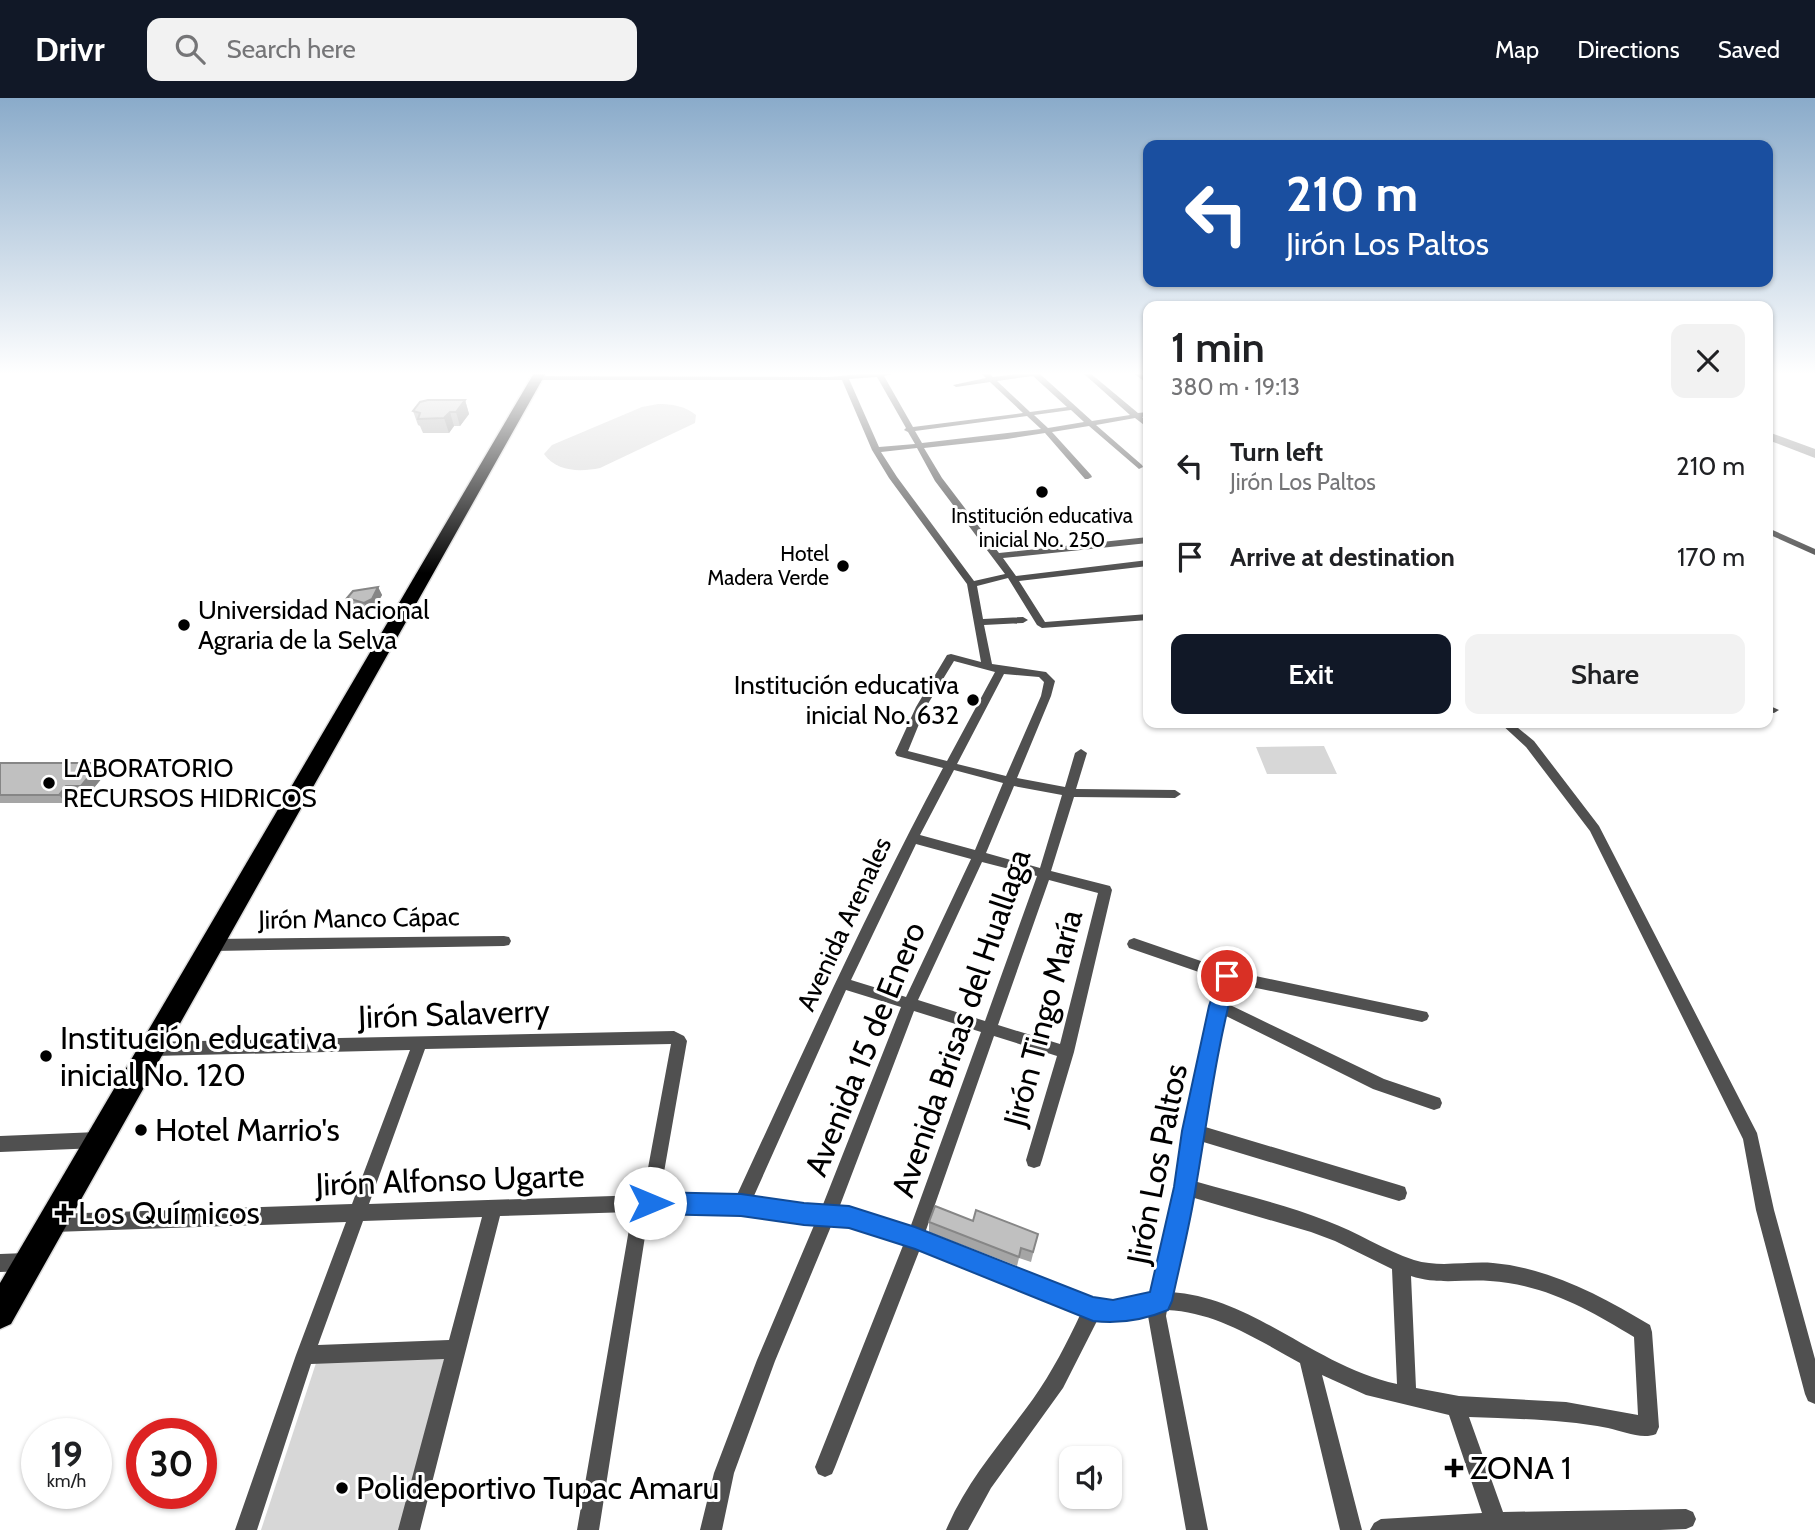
<!DOCTYPE html>
<meta charset="utf-8">
<style>
body{margin:0;font-family:Cabin,sans-serif;background:#f2f2f2;color:#202124;height:100vh;display:flex;flex-direction:column;font-size:26px;white-space:nowrap}
*{box-sizing:border-box;margin:0}
p{font-size:23px;color:#757577}
.icon{flex:none;width:38px;height:38px;fill:none;stroke:currentColor;stroke-width:2;stroke-linecap:round;stroke-linejoin:round}
.map{position:relative;flex:1;overflow:hidden}
.panel{position:absolute;left:1143px;top:203px;width:630px;height:427px;display:flex;flex-direction:column;background:#fff;border-radius:14px;box-shadow:0 2px 5px #0004}
.panel>*{flex:none}
.hud{position:absolute;left:1143px;top:42px;width:630px;height:147px;border-radius:14px;box-shadow:0 2px 5px #0004;background:#1a4fa0;color:#fff;overflow:hidden}
.buttons{position:absolute;left:1059px;top:1348px;display:grid;gap:14px}
.buttons a{display:grid;place-items:center;width:63px;height:63px;border-radius:14px;background:#fff;box-shadow:0 2px 5px #0004;font-size:35px}
.speed{position:absolute;left:21px;top:1320px;display:flex;gap:14px;font-size:35px;font-weight:700;text-align:center}
.speed>*{display:grid;place-content:center;width:91px;height:91px;border-radius:50%;background:#fff;box-shadow:0 2px 5px #0004;line-height:1}
.speed small{font-size:18px;font-weight:400}
.speed .limit{border:10px solid #d22;background:#fff;color:#111}
.pin{position:absolute;display:grid;place-items:center;width:60px;height:60px;color:#fff;margin:-30px;border:4px solid #fff;border-radius:50%;box-shadow:0 2px 7px #0007}
.me{position:absolute;width:77px;margin:-38px;rotate:90deg;stroke-linejoin:round;filter:drop-shadow(0 0 5px #0008)}
.turn{display:flex;align-items:center;gap:24px;height:147px;padding:0 28px;font-size:32px}
.turn .icon{width:91px;height:91px;stroke-width:2.5}
.turn b{display:block;font-size:49px;line-height:60px}
.round{display:grid;place-items:center;flex:none;width:74px;height:74px;border-radius:14px;background:#f2f2f2}
.overview{display:flex;align-items:center;justify-content:space-between;height:119px;padding:0 28px}
h1{font-size:42px;font-weight:600;line-height:52px}
.primary-button{display:flex;gap:14px;margin-top:auto;padding:14px 28px}
.primary-button a{flex:1;height:80px;border-radius:14px;background:#111827;color:#fff;font-size:28px;font-weight:600;line-height:80px;text-align:center}
.primary-button a+a{background:#f2f2f2;color:#202124}
ul{padding:0;list-style:none}
li{display:flex;align-items:center;gap:21px;height:91px;padding:0 28px}
li div{flex:1}
li b{display:block;font-size:26px}
li em{font-style:normal}
header{display:flex;align-items:center;gap:42px;box-sizing:border-box;height:98px;padding:0 35px;background:#111827;color:#fff}
header strong{font-size:33px}
nav{display:flex;gap:38px;margin-inline-start:auto;font-size:24px}
.search{width:490px;height:63px;background:#f2f2f2;display:flex;align-items:center;gap:18px;box-sizing:border-box;padding:0 24px;border-radius:14px;color:#757577;font-size:26px}
.map>svg:first-child{display:block}
.green{fill:#d7d7d7}
.lines{fill:none;stroke-linecap:round;stroke-linejoin:round}
.river{fill:#9e9e9e;fill-rule:evenodd}
.highway-casing{stroke:#dbdbdb;stroke-width:3}
.street{fill:#505050;fill-rule:evenodd}
.highway{fill:#000;fill-rule:evenodd}
.wall{fill:#a5a5a5}
.shaded-wall{fill:#868686}
.building{fill:#c0c0c0;stroke:#868686;stroke-width:2}
.route{fill:#1a73e8;stroke:#114b97;stroke-width:2}
.poi-dot{fill:#000;stroke:#fff;stroke-width:2.5}
.labels{text-anchor:middle;stroke-width:6;stroke-linejoin:round;paint-order:stroke}
.far-poi-label{font-size:21px;fill:#000;stroke:#fff}
.poi-label{font-size:26px;fill:#000;stroke:#fff;text-anchor:start}
.street-label{font-size:26px;fill:#000;stroke:#fff}
.near-street-label{font-size:32px;fill:#000;stroke:#fff}
.near-poi-label{font-size:32px;fill:#000;stroke:#fff;text-anchor:start}
</style>
<header>
<strong>Drivr</strong>
<div class="search"><svg class="icon" aria-label="search" viewBox="0 0 24 24"><circle cx="10" cy="10" r="6"/><path d="M15 15l6 6"/></svg>Search here</div>
<nav><a>Map</a><a>Directions</a><a>Saved</a></nav>
</header>
<div class="map">
<svg width="1815" height="1432" viewBox="0 0 1815 1432">
<rect width="100%" height="100%" fill="#fff"/>
<g class="green">
<path d="M 658,306 C 672,306 685,308 696,317 L 695,325 L 600,370 C 580,374 557,374 544,356 L 552,347 L 642,309 Z"/>
<polygon points="1324,648 1337,676 1267,676 1256,649"/>
<polygon points="447,1251 399,1432 261,1432 319,1256"/>
</g>
<g class="lines">
<polygon class="river" points="1768,334 1815,351 1815,360 1768,342"/>
<defs>
<polygon id="highway" points="534,275 546,275 11,1226 0,1231 0,1185"/>
</defs>
<use href="#highway" class="highway-casing"/>
<g class="street">
<path d="M 871,275 L 896,275 L 884,278 L 913,329 L 1023,315 L 990,284 L 956,289 L 953,287 L 986,280 L 981,275 L 988,275 L 993,279 L 1023,275 L 1040,275 L 1040,276 L 1092,323 L 1130,317 L 1083,275 L 1090,275 L 1138,315 L 1148,314 L 1148,318 L 1142,319 L 1148,324 L 1148,330 L 1135,320 L 1096,327 L 1142,367 L 1143,369 L 1139,371 L 1089,328 L 1052,334 L 1091,377 L 1092,379 L 1088,381 L 1085,381 L 1045,335 L 1007,341 L 924,350 L 942,380 L 999,455 L 1148,439 L 1148,445 L 1003,460 L 1016,478 L 1148,462 L 1148,468 L 1019,483 L 1045,524 L 1148,516 L 1148,522 L 1042,530 L 1037,527 L 1008,480 L 977,488 L 983,521 L 1023,519 L 1028,522 L 1023,525 L 984,527 L 992,566 L 1046,574 L 1055,583 L 1051,598 L 1017,680 L 1065,689 L 1075,655 L 1081,651 L 1087,655 L 1076,691 L 1175,692 L 1181,696 L 1175,700 L 1074,699 L 1051,773 L 1110,788 L 1112,792 L 1074,954 L 1042,1062 L 1040,1068 L 1034,1070 L 1028,1068 L 1026,1062 L 1057,958 L 994,938 L 925,1135 L 1093,1202 L 1120,1202 L 1153,1195 L 1177,1089 L 1185,1033 L 1211,908 L 1219,881 L 1129,850 L 1127,846 L 1129,842 L 1134,840 L 1227,872 L 1427,914 L 1429,918 L 1427,922 L 1422,924 L 1232,885 L 1226,905 L 1384,981 L 1440,1000 L 1442,1005 L 1440,1010 L 1434,1012 L 1373,991 L 1224,917 L 1202,1028 L 1399,1087 L 1405,1089 L 1407,1095 L 1405,1101 L 1399,1103 L 1200,1043 L 1194,1083 C 1239,1096 1284,1106 1327,1123 C 1357,1134 1384,1152 1414,1162 C 1440,1170 1466,1163 1493,1165 C 1550,1170 1601,1198 1650,1227 L 1652,1234 L 1659,1329 L 1656,1336 C 1642,1342 1622,1333 1608,1330 C 1561,1321 1516,1321 1469,1319 L 1503,1414 L 1686,1411 L 1693,1414 L 1696,1421 L 1693,1428 L 1686,1431 L 1660,1432 L 1370,1432 L 1374,1425 L 1381,1421 L 1482,1415 L 1449,1317 L 1366,1297 L 1322,1277 L 1362,1432 L 1340,1432 L 1300,1265 C 1258,1242 1216,1214 1167,1212 L 1166,1218 L 1208,1432 L 1186,1432 L 1148,1218 L 1149,1214 L 1120,1220 L 1098,1221 L 1063,1290 L 991,1390 L 968,1432 L 946,1432 C 967,1382 1002,1344 1033,1301 C 1052,1274 1067,1245 1081,1215 L 920,1151 L 835,1369 L 832,1376 L 825,1379 L 818,1376 L 815,1369 L 904,1145 L 849,1128 L 832,1126 L 775,1263 L 734,1375 L 722,1432 L 700,1432 L 714,1375 L 757,1262 L 815,1125 L 741,1115 L 649,1113 L 599,1432 L 577,1432 L 632,1114 L 500,1118 L 420,1432 L 398,1432 L 444,1261 L 311,1266 L 257,1432 L 235,1432 L 296,1257 L 346,1124 L 54,1134 L 48,1131 L 45,1125 L 48,1119 L 54,1116 L 352,1106 L 410,952 L 153,958 L 148,956 L 145,951 L 148,946 L 153,944 L 674,933 L 684,938 L 687,943 L 660,1097 L 736,1099 C 803,954 868,810 943,670 L 897,658 L 895,655 L 916,609 L 947,557 L 951,556 L 981,564 L 967,486 L 889,380 L 872,352 L 842,282 L 536,282 L 533,280 L 536,278 L 828,279 ZM 1033,278 L 1067,309 L 1030,314 L 997,283 ZM 877,279 L 906,330 L 904,332 L 908,334 L 915,346 L 879,349 L 849,281 ZM 1071,312 L 1084,324 L 1048,330 L 1034,317 ZM 1027,318 L 1041,331 L 922,345 L 915,333 ZM 917,350 L 935,383 L 1005,476 L 974,483 L 897,379 L 881,354 ZM 954,563 L 995,574 L 947,663 L 908,653 L 926,609 ZM 1004,576 L 1039,579 L 1044,584 L 1041,598 L 1006,678 L 957,666 ZM 954,672 L 1003,685 L 975,752 L 920,737 ZM 1014,688 L 1062,697 L 1040,770 L 986,755 ZM 916,746 L 971,761 L 906,899 L 851,882 ZM 982,764 L 1037,778 L 985,923 L 918,902 ZM 1049,782 L 1098,795 L 1060,946 L 998,927 ZM 846,892 L 901,909 L 822,1109 L 753,1100 ZM 914,913 L 981,934 L 910,1130 L 849,1110 L 839,1110 ZM 671,946 L 643,1097 L 369,1106 L 425,951 ZM 1191,1099 L 1311,1134 L 1335,1143 L 1392,1171 L 1397,1286 C 1316,1269 1255,1200 1171,1194 ZM 482,1119 L 449,1242 L 318,1247 L 363,1123 ZM 1411,1178 C 1438,1187 1463,1181 1490,1183 C 1544,1186 1590,1212 1634,1239 L 1638,1317 L 1566,1304 L 1459,1298 L 1416,1290 Z"/>
<polygon points="1133,275 1140,275 1148,281 1148,286"/>
<polygon points="1768,430 1815,451 1815,457 1768,436"/>
<polygon points="1768,607 1779,612 1774,615 1768,614"/>
<polygon points="1500,625 1512,625 1534,643 1599,728 1757,1035 1774,1112 1815,1261 1815,1306 1808,1303 1805,1296 1756,1112 1743,1041 1590,733 1526,649"/>
<polygon points="504,838 509,839 511,843 509,847 504,848 214,853 209,851 207,847 209,843 214,841"/>
<polygon points="98,1034 104,1037 106,1042 104,1047 98,1050 0,1054 0,1038"/>
<polygon points="26,1155 32,1158 35,1164 32,1170 26,1173 0,1174 0,1156"/>
</g>
<use href="#highway" class="highway"/>
</g>
<g class="wall">
<polygon points="465,302 469,316 460,328 454,328 449,335 423,335 420,328 418,327 413,313"/>
<polygon points="378,489 382,497 375,509 368,513 351,508 347,500"/>
<polygon points="0,665 107,674 88,697 73,697 66,705 0,705"/>
<polygon points="973,1123 1038,1136 1031,1164 1019,1160 1017,1168 929,1134 929,1124"/>
</g>
<g class="shaded-wall">
<polygon points="465,302 469,316 460,328 456,314"/>
<polygon points="450,314 454,328 449,335 444,320"/>
<polygon points="378,489 382,497 375,509 368,513 364,505"/>
<polygon points="100,665 107,674 88,697 81,688"/>
<polygon points="66,688 73,697 66,705 59,697"/>
</g>
<g class="building">
<polygon points="428,302 465,302 456,314 450,314 444,320 418,321 420,315 413,313 420,304"/>
<polygon points="378,489 372,501 364,505 347,500 353,493"/>
<polygon points="0,665 100,665 81,688 66,688 59,697 0,697"/>
<polygon points="935,1108 973,1123 976,1112 1038,1136 1033,1154 1021,1150 1019,1159 929,1124"/>
</g>
<linearGradient id="sky" x2="0" y2="1"><stop stop-color="#8aabca"/><stop offset="0.58" stop-color="#fff"/><stop offset="1" stop-color="#fff" stop-opacity="0"/></linearGradient>
<rect width="1815" height="475" fill="url(#sky)"/>
<path class="route" d="M 1227,870 L 1234,873 L 1236,878 C 1217,947 1208,1018 1196,1088 C 1190,1127 1180,1165 1172,1203 L 1168,1212 C 1144,1222 1118,1226 1093,1223 L 915,1151 L 849,1130 L 804,1127 L 741,1118 L 650,1116 L 642,1113 L 639,1105 L 642,1097 L 650,1094 L 741,1096 L 804,1105 L 849,1108 L 915,1129 L 1093,1199 L 1113,1202 L 1150,1194 L 1174,1089 L 1182,1033 L 1209,908 L 1221,873 Z"/>
<g class="poi-dot">
<circle cx="1042" cy="394" r="7"/>
<circle cx="843" cy="468" r="7"/>
<circle cx="184" cy="527" r="7"/>
<circle cx="973" cy="602" r="7"/>
<circle cx="49" cy="685" r="7"/>
<circle cx="46" cy="958" r="7"/>
<circle cx="141" cy="1032" r="7"/>
<path d="M60.5 1104.5h7v7h7v7h-7v7h-7v-7h-7v-7h7z"/>
<path d="M1450.5 1359.5h7v7h7v7h-7v7h-7v-7h-7v-7h7z"/>
<circle cx="342" cy="1390" r="7"/>
</g>
<g class="labels">
<g class="far-poi-label">
<text x="1042" y="425">Institución educativa<tspan x="1042" dy="24">inicial No. 250</tspan></text>
<text x="829" y="463" text-anchor="end">Hotel<tspan x="829" dy="24">Madera Verde</tspan></text>
</g>
<g class="poi-label">
<text x="198" y="521">Universidad Nacional<tspan x="198" dy="30">Agraria de la Selva</tspan></text>
<text x="959" y="596" text-anchor="end">Institución educativa<tspan x="959" dy="30">inicial No. 632</tspan></text>
<text x="63" y="679">LABORATORIO<tspan x="63" dy="30">RECURSOS HIDRICOS</tspan></text>
</g>
<g class="street-label">
<text transform="translate(359 820) rotate(-1)" y="9">Jirón Manco Cápac</text>
<text transform="translate(844 826) rotate(-65)" y="9">Avenida Arenales</text>
</g>
<g class="near-street-label">
<text transform="translate(454 916) rotate(-2)" y="11">Jirón Salaverry</text>
<text transform="translate(1043 920) rotate(-75)" y="11">Jirón Tingo María</text>
<text transform="translate(961 925) rotate(-71)" y="11">Avenida Brisas del Huallaga</text>
<text transform="translate(865 951) rotate(-68)" y="11">Avenida 15 de Enero</text>
<text transform="translate(1157 1066) rotate(-79)" y="11">Jirón Los Paltos</text>
<text transform="translate(450 1082) rotate(-2)" y="11">Jirón Alfonso Ugarte</text>
</g>
<g class="near-poi-label">
<text x="60" y="951">Institución educativa<tspan x="60" dy="37">inicial No. 120</tspan></text>
<text x="155" y="1043">Hotel Marrio's</text>
<text x="78" y="1126">Los Químicos</text>
<text x="1470" y="1381">ZONA 1</text>
<text x="356" y="1401">Polideportivo Tupac Amaru</text>
</g>
</g>
</svg>
<div class="buttons">
<a><svg class="icon" aria-label="sound" viewBox="0 0 24 24"><path d="M4 9h4l5-4v14l-5-4H4zM17 9q2 3 0 6"/></svg></a>
</div>
<div class="speed"><div>19<small>km/h</small></div><div class="limit">30</div></div>
<div class="pin" style="left:1227px;top:878px;background:#d93025"><svg class="icon" aria-label="arrive" viewBox="0 0 24 24"><path d="M6 21V4h12l-3 4 3 4H6"/></svg></div>
<svg class="me" style="left:650px;top:1105px" viewBox="-20 -20 40 40"><circle r="19" fill="#fff"/><path d="M0-13L10 11 0 6-10 11z" fill="#1a73e8"/></svg>
<div class="hud">
<div class="turn"><svg class="icon" aria-label="left" viewBox="0 0 24 24"><path d="M17 20v-9H6M10 6l-5 5 5 5"/></svg><div><b>210 m</b>Jirón Los Paltos</div></div>
</div>
<section class="panel">
<div class="overview"><div><h1>1 min</h1><p>380 m · 19:13</p></div><a class="round"><svg class="icon" aria-label="close" viewBox="0 0 24 24"><path d="M6 6l12 12M18 6L6 18"/></svg></a></div>
<ul>
<li><svg class="icon" aria-label="left" viewBox="0 0 24 24"><path d="M17 20v-9H6M10 6l-5 5 5 5"/></svg><div><b>Turn left</b><p>Jirón Los Paltos</p></div><em>210 m</em></li>
<li><svg class="icon" aria-label="arrive" viewBox="0 0 24 24"><path d="M6 21V4h12l-3 4 3 4H6"/></svg><div><b>Arrive at destination</b></div><em>170 m</em></li>
</ul>
<div class="primary-button"><a>Exit</a><a>Share</a></div>
</section>
</div>
